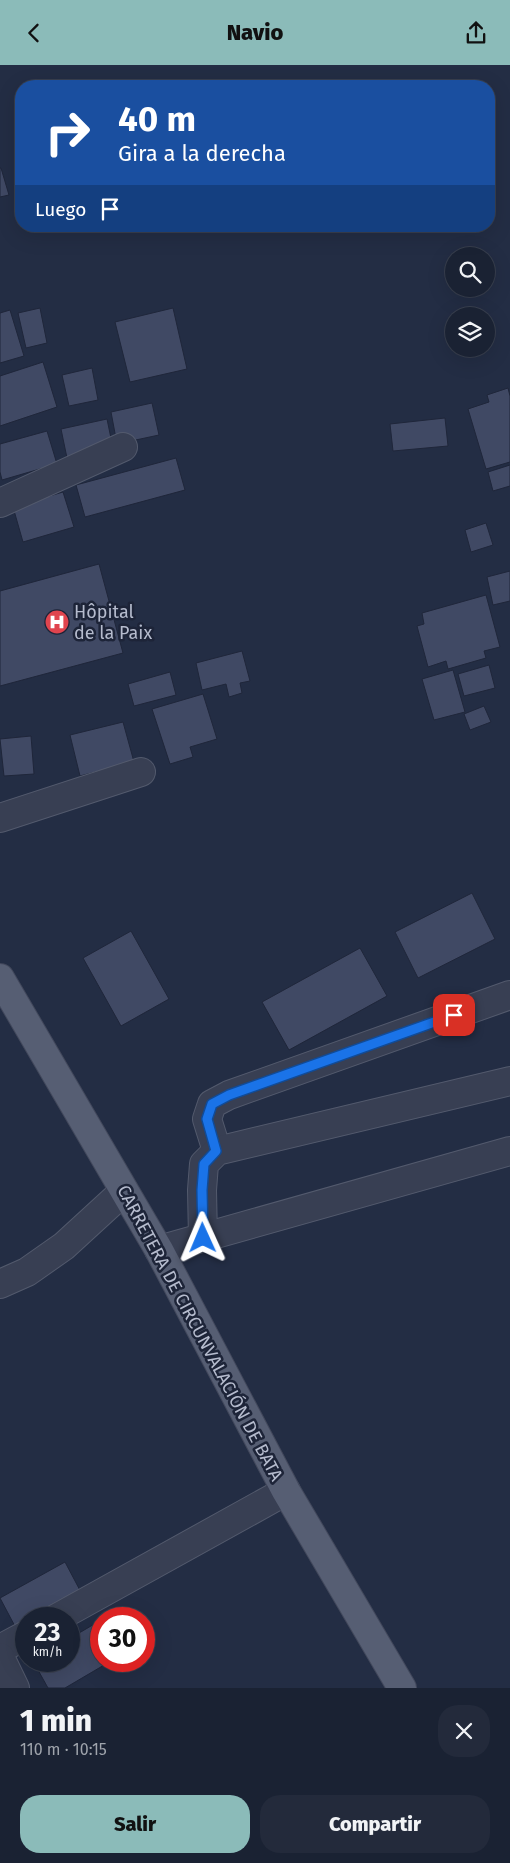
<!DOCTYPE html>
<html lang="es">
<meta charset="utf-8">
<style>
body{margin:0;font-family:"Fira Sans",sans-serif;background:#232a3b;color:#f1f3f6;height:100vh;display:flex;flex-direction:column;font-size:19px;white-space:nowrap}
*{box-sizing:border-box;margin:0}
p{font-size:16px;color:#9fa4ac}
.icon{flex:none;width:28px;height:28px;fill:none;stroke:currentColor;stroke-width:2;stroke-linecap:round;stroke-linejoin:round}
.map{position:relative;height:1623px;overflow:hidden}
.side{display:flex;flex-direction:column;background:#1a2233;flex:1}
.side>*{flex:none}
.hud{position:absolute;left:15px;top:15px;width:480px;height:152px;border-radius:20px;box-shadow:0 5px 20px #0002,0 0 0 1px #383f4e;background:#1a4fa0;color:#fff;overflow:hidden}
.tools{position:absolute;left:445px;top:182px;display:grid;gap:10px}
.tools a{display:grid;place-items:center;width:50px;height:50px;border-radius:50%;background:#1a2233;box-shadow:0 5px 20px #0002,0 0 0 1px #383f4e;font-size:25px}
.speed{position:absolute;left:15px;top:1542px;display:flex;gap:10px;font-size:25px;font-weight:700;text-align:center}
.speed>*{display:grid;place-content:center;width:65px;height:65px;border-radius:50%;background:#1a2233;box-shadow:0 5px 20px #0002,0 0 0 1px #383f4e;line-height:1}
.speed small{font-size:12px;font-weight:400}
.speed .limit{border:8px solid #d22;background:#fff;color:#111}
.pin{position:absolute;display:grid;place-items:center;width:42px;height:42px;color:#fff;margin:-21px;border-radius:10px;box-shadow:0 2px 8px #0006}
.me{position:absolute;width:55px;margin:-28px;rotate:359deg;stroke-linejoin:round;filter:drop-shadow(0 0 4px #0008)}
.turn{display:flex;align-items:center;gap:18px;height:105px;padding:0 20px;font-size:22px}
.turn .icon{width:65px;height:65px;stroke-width:2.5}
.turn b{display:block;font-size:35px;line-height:42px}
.then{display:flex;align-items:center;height:48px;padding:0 20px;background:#0003;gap:10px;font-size:19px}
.round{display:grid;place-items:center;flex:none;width:52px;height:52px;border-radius:20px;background:#232a3b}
.summary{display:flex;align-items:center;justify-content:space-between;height:85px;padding:0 20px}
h1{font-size:30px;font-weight:800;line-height:38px}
.cta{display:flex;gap:10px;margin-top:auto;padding:10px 20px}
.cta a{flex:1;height:58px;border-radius:20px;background:#8bbbb9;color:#111;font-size:20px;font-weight:800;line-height:58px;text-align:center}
.cta a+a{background:#232a3b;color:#f1f3f6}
header{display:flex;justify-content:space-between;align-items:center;height:65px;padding:0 20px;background:#8bbbb9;color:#111;font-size:22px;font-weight:800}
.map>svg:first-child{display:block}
.building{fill:#404964;stroke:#1f263a}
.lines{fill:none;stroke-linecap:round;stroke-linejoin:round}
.minor-casing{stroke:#535a6d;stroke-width:30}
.major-casing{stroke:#42485c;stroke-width:30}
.minor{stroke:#383f53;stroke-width:28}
.major{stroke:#565e73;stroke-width:28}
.route-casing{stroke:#114b97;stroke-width:12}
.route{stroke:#1a73e8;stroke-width:9}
.labels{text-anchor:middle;stroke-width:5;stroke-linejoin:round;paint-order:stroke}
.poi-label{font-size:18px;fill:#b5bbcd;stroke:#1d2438;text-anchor:start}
.street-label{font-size:18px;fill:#b5bbcd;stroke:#1d2438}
</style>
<header><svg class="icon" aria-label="back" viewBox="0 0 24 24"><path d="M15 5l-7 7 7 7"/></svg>Navio<svg class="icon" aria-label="share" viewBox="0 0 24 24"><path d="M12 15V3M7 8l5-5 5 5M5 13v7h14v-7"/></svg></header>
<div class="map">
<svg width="510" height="1623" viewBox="0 0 510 1623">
<rect width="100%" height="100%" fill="#232d44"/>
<g class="building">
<polygon points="0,103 1,103 9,130 0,132"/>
<polygon points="40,243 47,278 26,283 18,248"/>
<polygon points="173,243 187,304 130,317 115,257"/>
<polygon points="10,245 24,291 0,298 0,248"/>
<polygon points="43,297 57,342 0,361 0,311"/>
<polygon points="92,303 98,335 69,341 62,310"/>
<polygon points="508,323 510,331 510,397 486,404 468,344 489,337 487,330"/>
<polygon points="152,338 159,370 117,379 111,347"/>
<polygon points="445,353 448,381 393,386 390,359"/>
<polygon points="107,354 113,383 67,393 61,364"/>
<polygon points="47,366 57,399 2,415 0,407 0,379"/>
<polygon points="176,393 185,425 85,452 76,420"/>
<polygon points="510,400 510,421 493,426 488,407"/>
<polygon points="63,427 74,462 23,477 13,442"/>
<polygon points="486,458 493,480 471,487 465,465"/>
<polygon points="99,499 123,588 0,621 0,526"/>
<polygon points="510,506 510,536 493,540 487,512"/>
<polygon points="486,530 500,582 484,586 486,593 448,604 446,596 428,602 417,561 424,559 422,548"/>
<polygon points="242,586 250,616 240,618 242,628 229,632 226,619 202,625 196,598"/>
<polygon points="489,600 495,623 464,631 458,609"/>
<polygon points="453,605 465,647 434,655 422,614"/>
<polygon points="170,607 176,630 134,641 128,619"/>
<polygon points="203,629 217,674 190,682 193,692 170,699 152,644"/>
<polygon points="484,641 491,657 470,665 464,649"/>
<polygon points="123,657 134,697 80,711 70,670"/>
<polygon points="31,671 34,709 4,711 0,674"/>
<polygon points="472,828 495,874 418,913 395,867"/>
<polygon points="131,866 169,934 121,961 83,893"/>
<polygon points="360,883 387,931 289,985 262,937"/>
<polygon points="65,1497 83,1531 42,1554 26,1554 26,1562 18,1567 0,1533"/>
<polygon points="96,1558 101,1567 101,1596 111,1596 65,1623 48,1623 33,1596 69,1596 69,1574"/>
</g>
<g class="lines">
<defs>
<g id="minor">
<polyline points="0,438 123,382"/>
<polyline points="0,753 141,707"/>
<polyline points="217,1086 207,1054 212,1039 229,1030 510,930"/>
<polyline points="203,1173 202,1125 204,1099 217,1086 510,1016"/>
<polyline points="159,1185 510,1086"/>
<polyline points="0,1219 27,1207 64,1181 124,1126"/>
<polyline points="55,1554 286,1426"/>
<polyline points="0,1584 26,1570"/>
<polyline points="0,1592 15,1623"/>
</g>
<polyline id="major" points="0,913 159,1185 286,1426 402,1623"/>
</defs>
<use href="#minor" class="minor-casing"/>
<use href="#major" class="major-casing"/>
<use href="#minor" class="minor"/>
<use href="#major" class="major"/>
</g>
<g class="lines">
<defs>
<polyline id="route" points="203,1173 202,1125 204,1099 216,1086 207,1054 212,1039 229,1030 454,950"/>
</defs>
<use href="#route" class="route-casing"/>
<use href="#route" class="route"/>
</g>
<defs>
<symbol id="hospital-disc" viewBox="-11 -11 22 22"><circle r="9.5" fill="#e0444e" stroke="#1d2438"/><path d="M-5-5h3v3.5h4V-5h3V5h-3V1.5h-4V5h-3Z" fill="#fff"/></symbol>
</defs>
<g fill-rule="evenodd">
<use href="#hospital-disc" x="43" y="543" width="28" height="28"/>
</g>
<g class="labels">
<g class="poi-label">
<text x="74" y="553">Hôpital<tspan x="74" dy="21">de la Paix</tspan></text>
</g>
<g class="street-label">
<text transform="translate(200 1268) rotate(62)" y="6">CARRETERA DE CIRCUNVALACIÓN DE BATA</text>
</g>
</g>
</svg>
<div class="tools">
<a><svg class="icon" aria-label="search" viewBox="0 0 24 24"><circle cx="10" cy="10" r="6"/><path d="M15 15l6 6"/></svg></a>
<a><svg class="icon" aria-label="layers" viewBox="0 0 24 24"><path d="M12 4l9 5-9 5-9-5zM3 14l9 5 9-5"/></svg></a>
</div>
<div class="speed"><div>23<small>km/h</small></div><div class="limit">30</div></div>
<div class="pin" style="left:454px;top:950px;background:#d93025"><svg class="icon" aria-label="arrive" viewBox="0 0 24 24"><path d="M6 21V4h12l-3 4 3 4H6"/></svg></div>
<svg class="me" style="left:203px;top:1173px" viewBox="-20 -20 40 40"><path d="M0-17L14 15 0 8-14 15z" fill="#1a73e8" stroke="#fff" stroke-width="4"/></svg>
<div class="hud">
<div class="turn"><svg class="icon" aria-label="right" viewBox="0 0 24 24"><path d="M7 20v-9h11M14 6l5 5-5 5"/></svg><div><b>40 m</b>Gira a la derecha</div></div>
<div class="then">Luego<svg class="icon" aria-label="arrive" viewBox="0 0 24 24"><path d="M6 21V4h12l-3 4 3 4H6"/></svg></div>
</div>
</div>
<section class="side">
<div class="summary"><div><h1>1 min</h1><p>110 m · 10:15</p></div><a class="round"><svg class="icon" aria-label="close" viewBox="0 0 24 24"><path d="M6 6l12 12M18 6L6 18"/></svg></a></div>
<div class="cta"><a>Salir</a><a>Compartir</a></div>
</section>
